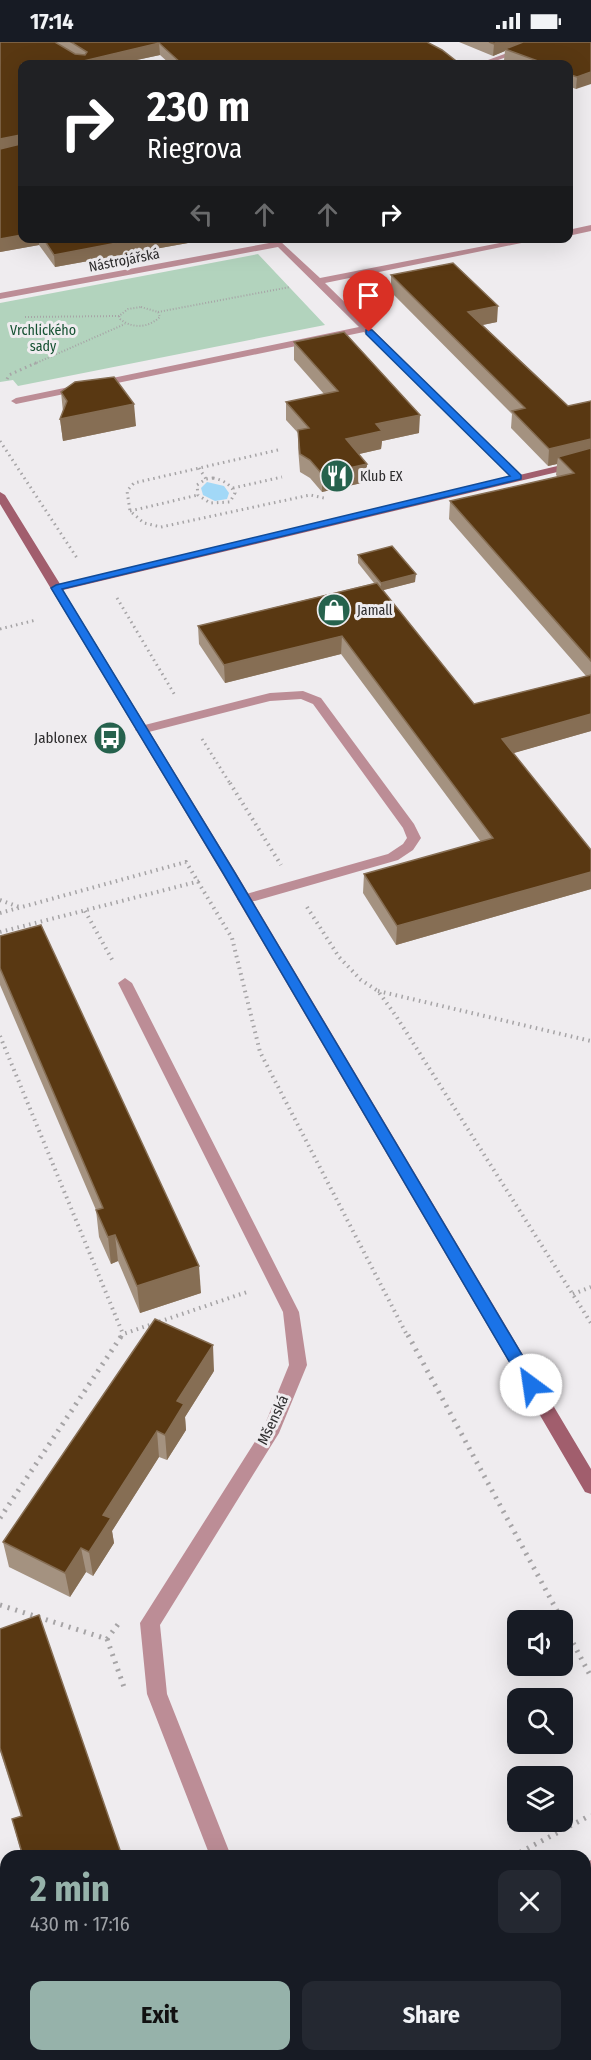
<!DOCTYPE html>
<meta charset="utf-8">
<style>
body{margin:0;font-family:"Fira Sans Condensed",sans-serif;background:#242831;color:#f1f3f6;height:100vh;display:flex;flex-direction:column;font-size:22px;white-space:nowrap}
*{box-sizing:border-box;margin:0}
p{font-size:20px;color:#9ea1a6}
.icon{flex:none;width:33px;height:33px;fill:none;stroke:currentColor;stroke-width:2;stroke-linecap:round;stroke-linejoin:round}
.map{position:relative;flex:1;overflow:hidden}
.side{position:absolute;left:0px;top:1808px;width:591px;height:212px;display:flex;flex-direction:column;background:#171b24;border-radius:18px 18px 0 0;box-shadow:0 6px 24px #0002}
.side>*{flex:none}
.hud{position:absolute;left:18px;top:18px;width:555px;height:183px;border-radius:12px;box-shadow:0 6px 24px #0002;background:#202124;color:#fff;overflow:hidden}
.controls{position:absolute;left:507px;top:1568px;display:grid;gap:12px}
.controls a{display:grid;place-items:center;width:66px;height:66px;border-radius:12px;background:#171b24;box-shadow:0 6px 24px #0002;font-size:30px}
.pin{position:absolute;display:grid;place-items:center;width:51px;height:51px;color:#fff;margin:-62px -26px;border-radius:50% 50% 50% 0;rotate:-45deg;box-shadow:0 0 6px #0007}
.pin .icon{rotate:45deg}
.me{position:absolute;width:66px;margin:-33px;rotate:329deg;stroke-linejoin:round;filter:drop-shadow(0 0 4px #0008)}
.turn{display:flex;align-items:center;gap:21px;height:126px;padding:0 30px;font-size:27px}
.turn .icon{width:78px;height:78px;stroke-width:2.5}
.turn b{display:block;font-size:42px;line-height:51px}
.lanes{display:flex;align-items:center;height:57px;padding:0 30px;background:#0003;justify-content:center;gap:30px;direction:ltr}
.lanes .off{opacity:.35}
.round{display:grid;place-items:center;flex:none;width:63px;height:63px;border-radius:12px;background:#242831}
.head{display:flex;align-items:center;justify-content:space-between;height:102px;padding:0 30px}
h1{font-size:36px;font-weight:700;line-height:45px;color:#96b2aa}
.button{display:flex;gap:12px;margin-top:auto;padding:12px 30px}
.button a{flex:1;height:69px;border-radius:12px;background:#96b2aa;color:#111;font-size:24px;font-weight:700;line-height:69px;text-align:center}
.button a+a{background:#242831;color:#f1f3f6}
.status{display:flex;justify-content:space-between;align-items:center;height:42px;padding:0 30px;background:#171b24;direction:ltr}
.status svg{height:16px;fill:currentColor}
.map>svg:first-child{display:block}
.green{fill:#b2d3bd}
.water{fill:#a2d8f7}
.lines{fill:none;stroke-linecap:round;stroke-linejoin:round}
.path-far3{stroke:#a6a4a6;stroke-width:2;stroke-dasharray:1 2;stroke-linecap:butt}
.path-far2{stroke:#a6a4a6;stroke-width:3;stroke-dasharray:1.5 4;stroke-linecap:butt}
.path-far1{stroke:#a6a4a6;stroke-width:4;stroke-dasharray:1.5 4.5;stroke-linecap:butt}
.path{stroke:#a6a4a6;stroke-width:5;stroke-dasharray:2 6;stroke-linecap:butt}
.street{fill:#bc8d96;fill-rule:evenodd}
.secondary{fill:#a15e6d;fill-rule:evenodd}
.wall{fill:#a49280}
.shaded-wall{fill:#866e54}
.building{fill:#593812;stroke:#866e54;stroke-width:1.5}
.route{fill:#1a73e8;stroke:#114b97;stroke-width:1.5}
.labels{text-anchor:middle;stroke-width:6;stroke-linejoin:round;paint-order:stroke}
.far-street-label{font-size:14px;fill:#2c2b2c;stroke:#efecef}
.far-park-label{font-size:14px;fill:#155132;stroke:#efecef}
.far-poi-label{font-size:14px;fill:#2c2b2c;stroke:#efecef;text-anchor:start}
.poi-label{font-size:15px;fill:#2c2b2c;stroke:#efecef;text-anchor:end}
.street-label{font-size:15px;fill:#2c2b2c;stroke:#efecef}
</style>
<div class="status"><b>17:14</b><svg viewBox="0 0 49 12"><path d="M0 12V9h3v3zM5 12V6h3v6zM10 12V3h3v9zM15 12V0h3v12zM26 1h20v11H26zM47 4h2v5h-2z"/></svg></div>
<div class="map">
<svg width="591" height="2018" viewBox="0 0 591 2018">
<rect width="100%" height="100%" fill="#efecef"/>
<polygon class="green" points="258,212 325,283 18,344 13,338 0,340 0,261"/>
<polygon class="water" points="207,440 224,444 229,451 227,457 215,459 203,453 201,446"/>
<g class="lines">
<g class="path-far3">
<path d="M 141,265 L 158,270 L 160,275 C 148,286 133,287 120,277 L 119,274 L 128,267 Z"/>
<polyline points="158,270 290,245"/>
<polyline points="25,275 119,274"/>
<polyline points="34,322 125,282"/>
</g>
<g class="path-far2">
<polyline points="7,337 9,333 38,320"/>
<polyline points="0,399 77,516"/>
<polyline points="278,408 134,441 127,449 130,469 144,481 161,485 310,453 324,456"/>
<polyline points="199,426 206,437"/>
<path d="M 213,436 C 223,438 230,442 235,451 L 230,460 L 210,461 L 198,453 L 197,443 L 206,437 Z"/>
<polyline points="233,446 282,435"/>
<polyline points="130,469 198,453"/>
<polyline points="117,556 176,655"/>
<polyline points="0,587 36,578"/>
<polyline points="202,697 231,743"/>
</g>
<g class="path-far1">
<polyline points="230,741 281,823"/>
<polyline points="0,858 19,865"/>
<polyline points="307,865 339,915 361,938 378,949 396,974 591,1281"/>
<polyline points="85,869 114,921"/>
<polyline points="0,871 186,820 232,896 260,1010 408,1295"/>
<polyline points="0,890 200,839"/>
<polyline points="378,949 591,999"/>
<polyline points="0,994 123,1292"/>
<polyline points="573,1252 591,1245"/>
<polyline points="121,1295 123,1292 250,1249"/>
</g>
<g class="path">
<polyline points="408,1293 562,1578"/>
<polyline points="0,1476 122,1293"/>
<polyline points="0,1563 107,1597"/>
<polyline points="562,1580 591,1635"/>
<polyline points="107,1597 119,1581"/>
<polyline points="107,1597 124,1645"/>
<polyline points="513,1814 591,1773"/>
<polyline points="0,1824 6,1844"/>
<polyline points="585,1894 591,1891"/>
<polyline points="57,2013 58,2018"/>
<polyline points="259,2013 261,2018"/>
<polyline points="41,2018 53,2013"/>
<polyline points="392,2018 399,2013"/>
</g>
<g class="street">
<polygon points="537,0 548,0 487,22 477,22"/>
<polygon points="591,183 591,189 568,194 568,188"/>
<polygon points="525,196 546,196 325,241 521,433 521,437 513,437 364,290 16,362 11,359 16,356 359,285 278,205 0,257 0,251 280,199 320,236"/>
<polygon points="303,649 321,656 414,782 421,796 413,808 398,818 244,862 239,860 237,857 239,854 388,812 403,802 407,796 403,786 313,662 301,657 270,659 141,692 135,688 137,685 270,651"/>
<polygon points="125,936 132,941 299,1270 307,1323 279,1391 160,1583 167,1652 231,1814 210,1814 147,1652 140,1581 263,1387 289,1323 283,1270 118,941"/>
<polygon points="591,1818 591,1840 585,1843 585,1821"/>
<polygon points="290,2013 312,2013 314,2018 292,2018"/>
</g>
<polygon class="secondary" points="591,416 591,422 63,548 236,831 591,1427 591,1452 585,1450 222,831 0,462 0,450 5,453 60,542"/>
</g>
<g class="wall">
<polygon points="0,0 427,0 460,22 170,22 160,13 118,22 22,22 22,196 188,196 188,201 55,225 39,203 0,210"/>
<polygon points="459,0 591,0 576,47 568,44 568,22 515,22 504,18 505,9 493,14"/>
<polygon points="391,233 497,280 483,283 568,364 591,359 591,689 513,711 591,808 591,847 396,903 363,851 364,832 481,800 341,612 225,641 199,602 198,584 374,541 358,521 358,513 415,540 383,548 474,662 586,634 449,477 450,459 558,435 556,433 557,422 548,424 511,386 512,372 391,250"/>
<polygon points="294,300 419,391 382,399 381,407 359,412 367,422 366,440 322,450 310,436 300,430 298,406 298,391 286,378 286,360 324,352 294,318"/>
<polygon points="61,350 136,384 63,399 60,377 63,370"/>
<polygon points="0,894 201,1251 140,1271 118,1219 111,1222 99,1195 96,1168 0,943"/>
<polygon points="214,1329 185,1375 186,1388 167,1418 159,1415 112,1489 114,1501 93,1534 86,1530 70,1555 9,1525 3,1500"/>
<polygon points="0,1587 122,1814 22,1814 12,1777 21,1775 0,1709"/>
<polygon points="591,1897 591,1908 589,1904"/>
</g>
<g class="shaded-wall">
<polygon points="500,0 530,0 505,7 505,9 493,14 494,2"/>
<polygon points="159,1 160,13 118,22 71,22"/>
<polygon points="591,30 591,42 576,47 577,35"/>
<polygon points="20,93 22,105 0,109 0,97"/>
<polygon points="22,193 22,196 39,196 39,203 0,210 0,197"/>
<polygon points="143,196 188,196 188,201 55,225 54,213"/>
<polygon points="498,264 497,280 467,286 468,270"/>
<polygon points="134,362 136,384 63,399 60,377"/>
<polygon points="420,373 419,391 382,399 381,407 346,415 346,397 376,382"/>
<polygon points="591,397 591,410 558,415 557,422 548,424 549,407"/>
<polygon points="367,422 366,440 322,450 322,432"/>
<polygon points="416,532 415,540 380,549 381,541"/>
<polygon points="342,594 341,612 225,641 224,623"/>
<polygon points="591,672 591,689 500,715 502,697"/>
<polygon points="591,830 591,847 396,903 397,884"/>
<polygon points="115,1193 118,1219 111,1222 108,1195"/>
<polygon points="199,1224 201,1251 140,1271 137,1244"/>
<polygon points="213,1303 214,1329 185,1375 186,1388 167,1418 165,1393 177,1359"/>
<polygon points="157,1389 159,1415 112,1489 114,1501 93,1534 89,1510 103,1473"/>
<polygon points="81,1506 86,1530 70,1555 65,1531"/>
</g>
<g class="building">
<polygon points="0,0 55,0 75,12 85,13 87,10 71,0 427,0 442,8 460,22 182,22 159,1 71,22 72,22 22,22 22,94 20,93 0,97"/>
<polygon points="489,0 500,0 494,2"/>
<polygon points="523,0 591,0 591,30 577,35 568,32 568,22 546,22 505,7"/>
<polygon points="22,97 22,193 0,197 0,107 21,102"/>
<polygon points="43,196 143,196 54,213"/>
<polygon points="453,221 498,264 468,270 568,364 591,359 591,397 549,407 512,369 525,366 391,233"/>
<polygon points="344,290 420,373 376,382 382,389 346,397 367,422 322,432 310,418 300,412 298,388 309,386 286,360 338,349 294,300"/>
<polygon points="114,335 134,362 60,377 67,359 61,350 75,340"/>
<polygon points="591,406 591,619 450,459 574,431 558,415"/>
<polygon points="392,504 416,532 381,541 358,513"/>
<polygon points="377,541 474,662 591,633 591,672 502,697 591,808 591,830 397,884 364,832 493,796 342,594 224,623 198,584"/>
<polygon points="41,883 199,1224 137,1244 115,1193 108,1195 96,1168 103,1166 0,926 0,894"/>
<polygon points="155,1277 213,1303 177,1359 184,1362 165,1393 157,1389 103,1473 111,1476 89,1510 81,1506 65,1531 3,1500"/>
<polygon points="39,1573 122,1814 23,1814 12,1777 22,1774 0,1706 0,1587"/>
<polygon points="591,1910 591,2018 426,2018 434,2013 585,2013 585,1913"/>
<polygon points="97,2013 192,2013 193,2018 98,2018"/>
</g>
<polygon class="route" points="366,288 372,288 521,433 521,437 62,547 235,831 537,1338 539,1343 537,1348 531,1350 526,1348 223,831 51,546 56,543 510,434 366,292"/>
<defs>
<symbol id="restaurant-disc" viewBox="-11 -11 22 22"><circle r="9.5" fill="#26624d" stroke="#efecef"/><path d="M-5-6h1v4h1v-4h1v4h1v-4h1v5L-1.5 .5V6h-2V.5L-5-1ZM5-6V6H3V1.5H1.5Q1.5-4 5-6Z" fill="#fff"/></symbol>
<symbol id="shop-disc" viewBox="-11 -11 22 22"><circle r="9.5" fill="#26624d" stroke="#efecef"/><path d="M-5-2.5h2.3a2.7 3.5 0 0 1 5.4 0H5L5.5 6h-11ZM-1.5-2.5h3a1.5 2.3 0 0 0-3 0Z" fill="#fff"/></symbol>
<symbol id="bus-disc" viewBox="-11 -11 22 22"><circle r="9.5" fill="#26624d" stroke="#efecef"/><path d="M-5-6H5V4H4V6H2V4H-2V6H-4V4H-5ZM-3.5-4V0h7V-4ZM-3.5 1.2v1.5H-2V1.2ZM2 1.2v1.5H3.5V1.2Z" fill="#fff"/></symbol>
</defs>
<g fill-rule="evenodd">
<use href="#restaurant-disc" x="318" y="415" width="38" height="38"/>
<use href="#shop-disc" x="315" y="549" width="38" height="38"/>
<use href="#bus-disc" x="91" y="677" width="38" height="38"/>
</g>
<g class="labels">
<g class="far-street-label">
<text transform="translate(124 218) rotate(-11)" y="5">Nástrojářská</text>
</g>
<g class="far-park-label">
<text x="43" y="293">Vrchlického<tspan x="43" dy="16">sady</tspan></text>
</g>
<g class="far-poi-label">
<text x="360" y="439">Klub EX</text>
<text x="357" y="573">Jamall</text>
</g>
<g class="poi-label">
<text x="87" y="701">Jablonex</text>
</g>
<g class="street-label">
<text transform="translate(273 1378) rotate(-65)" y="5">Mšenská</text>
</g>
</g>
</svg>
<div class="controls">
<a><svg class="icon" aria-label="sound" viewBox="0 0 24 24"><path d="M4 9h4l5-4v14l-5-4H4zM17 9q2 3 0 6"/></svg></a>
<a><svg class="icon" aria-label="search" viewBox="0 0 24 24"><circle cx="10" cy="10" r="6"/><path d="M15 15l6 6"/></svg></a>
<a><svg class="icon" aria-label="layers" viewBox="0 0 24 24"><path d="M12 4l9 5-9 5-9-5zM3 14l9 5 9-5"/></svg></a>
</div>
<div class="pin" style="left:369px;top:290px;background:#d93025"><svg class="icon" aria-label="arrive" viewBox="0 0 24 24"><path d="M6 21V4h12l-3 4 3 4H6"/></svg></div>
<svg class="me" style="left:531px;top:1343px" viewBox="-20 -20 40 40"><circle r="19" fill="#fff"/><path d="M0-13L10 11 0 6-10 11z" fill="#1a73e8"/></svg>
<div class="hud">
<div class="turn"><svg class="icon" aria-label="right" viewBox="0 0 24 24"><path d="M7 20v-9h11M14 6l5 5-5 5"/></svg><div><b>230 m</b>Riegrova</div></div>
<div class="lanes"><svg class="icon off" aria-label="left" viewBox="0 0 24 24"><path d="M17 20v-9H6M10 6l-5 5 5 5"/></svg><svg class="icon off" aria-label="ahead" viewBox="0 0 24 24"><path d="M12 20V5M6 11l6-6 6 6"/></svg><svg class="icon off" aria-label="ahead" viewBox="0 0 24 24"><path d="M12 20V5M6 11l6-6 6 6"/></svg><svg class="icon" aria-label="right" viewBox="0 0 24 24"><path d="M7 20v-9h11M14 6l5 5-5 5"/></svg></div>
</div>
<section class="side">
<div class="head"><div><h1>2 min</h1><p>430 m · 17:16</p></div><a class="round"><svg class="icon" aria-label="close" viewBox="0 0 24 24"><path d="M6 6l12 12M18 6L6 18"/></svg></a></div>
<div class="button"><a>Exit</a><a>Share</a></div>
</section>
</div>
